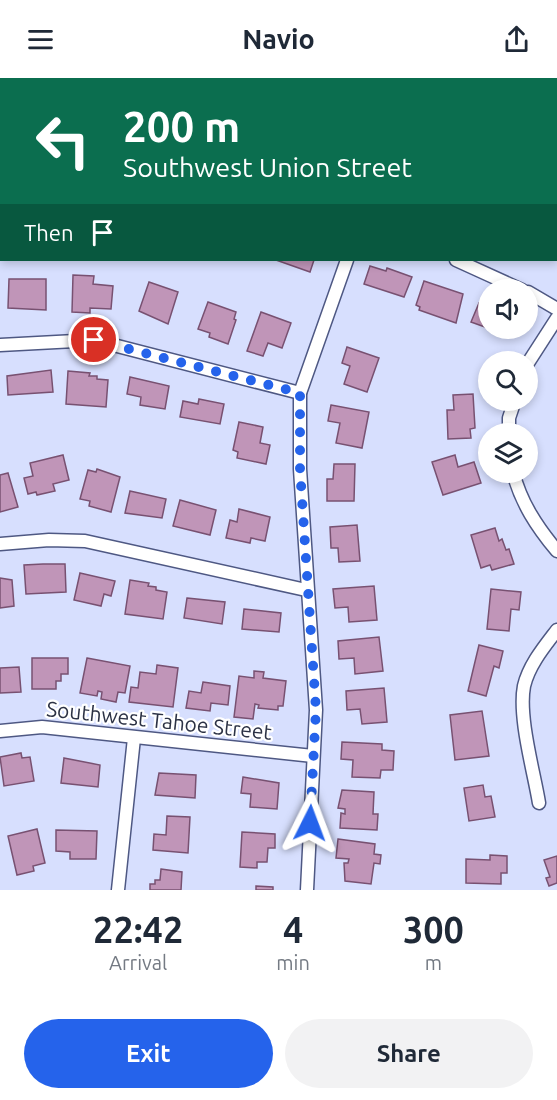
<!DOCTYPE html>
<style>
body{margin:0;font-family:Ubuntu,sans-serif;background:#f2f2f3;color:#1f2937;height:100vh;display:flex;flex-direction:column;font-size:22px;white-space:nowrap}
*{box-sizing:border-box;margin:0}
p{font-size:20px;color:#747a83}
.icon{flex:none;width:33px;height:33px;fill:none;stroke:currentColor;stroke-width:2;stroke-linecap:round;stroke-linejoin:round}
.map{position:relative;height:812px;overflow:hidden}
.side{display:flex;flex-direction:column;background:#fff;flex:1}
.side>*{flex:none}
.hud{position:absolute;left:0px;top:0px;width:558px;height:183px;box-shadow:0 3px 9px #0003;background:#0b6e4f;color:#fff;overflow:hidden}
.buttons{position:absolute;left:478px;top:201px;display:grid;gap:12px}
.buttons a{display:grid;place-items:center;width:60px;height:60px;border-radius:50%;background:#fff;box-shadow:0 3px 9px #0003;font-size:30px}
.pin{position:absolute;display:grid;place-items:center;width:51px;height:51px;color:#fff;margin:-26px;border:3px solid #fff;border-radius:50%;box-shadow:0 2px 6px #0007}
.me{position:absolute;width:66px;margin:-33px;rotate:3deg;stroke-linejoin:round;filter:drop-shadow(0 0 4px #0008)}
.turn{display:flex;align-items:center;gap:21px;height:126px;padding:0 24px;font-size:27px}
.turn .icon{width:78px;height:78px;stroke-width:2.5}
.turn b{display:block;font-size:42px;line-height:51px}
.then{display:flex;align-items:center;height:57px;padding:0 24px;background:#0003;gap:12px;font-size:22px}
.eta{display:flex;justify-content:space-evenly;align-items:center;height:102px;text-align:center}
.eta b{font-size:36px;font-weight:700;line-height:42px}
.primary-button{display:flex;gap:12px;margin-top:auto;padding:12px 24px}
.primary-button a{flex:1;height:69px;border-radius:36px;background:#2563eb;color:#fff;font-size:24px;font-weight:700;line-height:69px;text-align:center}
.primary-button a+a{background:#f2f2f3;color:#1f2937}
header{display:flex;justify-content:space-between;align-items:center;height:78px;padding:0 24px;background:#fff;font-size:27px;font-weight:700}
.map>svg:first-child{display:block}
.building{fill:#c095b8;stroke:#785171;stroke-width:1.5}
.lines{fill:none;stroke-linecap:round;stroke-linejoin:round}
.lane-casing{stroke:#4e5883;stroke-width:9}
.street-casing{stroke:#4e5883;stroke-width:15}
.lane{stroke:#fff;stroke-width:6}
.street{stroke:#fff;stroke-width:12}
.route{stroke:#2563eb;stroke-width:10;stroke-dasharray:0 18}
.labels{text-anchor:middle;stroke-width:4.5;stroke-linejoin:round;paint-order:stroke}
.street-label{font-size:21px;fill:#2c3245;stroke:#fff}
</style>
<header><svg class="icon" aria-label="menu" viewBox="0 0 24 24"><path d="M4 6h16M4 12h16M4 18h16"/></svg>Navio<svg class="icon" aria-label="share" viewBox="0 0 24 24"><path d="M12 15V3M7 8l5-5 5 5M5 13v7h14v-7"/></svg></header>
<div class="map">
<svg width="557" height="812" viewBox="0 0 557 812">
<rect width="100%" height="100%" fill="#d7dffe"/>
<g class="building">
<polygon points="276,182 314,182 310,194"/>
<polygon points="370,188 386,193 387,190 412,199 404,219 364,206"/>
<polygon points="73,197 94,198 93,206 113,208 111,231 90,230 90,235 72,234"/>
<polygon points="9,201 46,201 46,232 8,230"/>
<polygon points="424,203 463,216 456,245 419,232 420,229 416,227"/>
<polygon points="149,204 178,214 168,246 139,233"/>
<polygon points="208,224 236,234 234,241 236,242 228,266 209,259 210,255 198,251"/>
<polygon points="479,225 489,229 489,250 512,250 510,258 471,244"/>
<polygon points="261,234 291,245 282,270 268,265 263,278 247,273"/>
<polygon points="347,269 379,280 367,314 344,306 350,288 342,285"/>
<polygon points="51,292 53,314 8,317 7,298"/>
<polygon points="68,293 90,295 89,298 97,298 97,301 108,302 106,329 66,326"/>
<polygon points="130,299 169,308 165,331 140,327 141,319 127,316"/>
<polygon points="473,316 475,350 470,351 471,360 448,361 447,332 454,332 453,317"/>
<polygon points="199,321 224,326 220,346 180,339 183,323 198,326"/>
<polygon points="331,327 369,334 362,370 336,365 340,345 328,343"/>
<polygon points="239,344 263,349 260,365 270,367 266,386 237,380 238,374 233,372"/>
<polygon points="63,377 69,402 53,406 55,413 37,417 36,414 28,416 24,400 33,398 30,385"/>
<polygon points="455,377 458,389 474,384 481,405 443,417 432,384"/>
<polygon points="334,386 355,386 354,423 327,423 327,401 333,401"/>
<polygon points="97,391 120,399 111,434 89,428 90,423 80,421 88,392 96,394"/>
<polygon points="8,395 18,429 0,434 0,397"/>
<polygon points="130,413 166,421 162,440 125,435"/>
<polygon points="180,422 216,432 210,457 173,448"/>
<polygon points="239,431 270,439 265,463 251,460 250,465 226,460 230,442 237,444"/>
<polygon points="357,447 360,483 339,484 338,470 331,470 330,449"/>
<polygon points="495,450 499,463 502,461 506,472 509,471 514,486 492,492 490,487 481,490 471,457"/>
<polygon points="43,486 65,486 66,514 26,516 24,487"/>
<polygon points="80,495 115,503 111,518 104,516 101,528 74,522"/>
<polygon points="0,500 12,502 14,528 0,530"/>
<polygon points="130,502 149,505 148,508 156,509 156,512 167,514 163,541 125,536"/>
<polygon points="374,508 377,542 349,544 348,529 335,530 333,511"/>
<polygon points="491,511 521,514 519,532 511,531 509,553 487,551"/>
<polygon points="187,520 225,524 222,546 184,540"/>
<polygon points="244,531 281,535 279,554 242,551"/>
<polygon points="379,559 383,593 355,596 354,580 339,581 338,563"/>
<polygon points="479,567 503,573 499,590 494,588 486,618 468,613"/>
<polygon points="32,580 68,580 68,596 61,596 61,603 56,603 56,611 32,611"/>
<polygon points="87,580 130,588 125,615 118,614 116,624 101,621 102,614 98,613 97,618 80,615"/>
<polygon points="157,587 178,590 173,629 129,624 131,609 138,610 140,594 156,596"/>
<polygon points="19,589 21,614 0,615 0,590"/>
<polygon points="254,593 264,594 263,600 286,603 283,628 278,628 278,632 258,630 259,627 255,626 253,641 234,639 239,598 254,600"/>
<polygon points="203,604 230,608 228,627 211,625 210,633 186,630 189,613 201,615"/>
<polygon points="384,610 387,644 362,646 360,631 347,632 346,613"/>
<polygon points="482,633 489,678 455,682 450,637"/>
<polygon points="342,664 382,666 382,672 394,673 393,692 381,692 380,700 352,699 353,682 341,681"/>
<polygon points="21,675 22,680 30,679 34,703 4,708 0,679"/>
<polygon points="64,680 100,687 98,709 61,705"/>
<polygon points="159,695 196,697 195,720 155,717"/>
<polygon points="243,699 279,705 277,731 250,729 251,716 241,715"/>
<polygon points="483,707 485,719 491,718 495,739 469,743 464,710"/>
<polygon points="342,712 374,714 373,736 378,736 377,752 340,750 341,735 345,736 345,731 338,730"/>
<polygon points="167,738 190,739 188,775 153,772 154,756 166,757"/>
<polygon points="37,751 45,785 33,788 34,793 17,797 8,758"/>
<polygon points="56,752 97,753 96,781 70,781 70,774 56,773"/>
<polygon points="242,754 275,756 275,770 268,770 267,784 257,784 257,790 240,789"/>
<polygon points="338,761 375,766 374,776 381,777 380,786 374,785 371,806 345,803 344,785 348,785 349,781 336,780"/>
<polygon points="490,777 507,778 507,795 501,795 501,806 466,805 466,781 490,782"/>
<polygon points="557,778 557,805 549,808 546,800 550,799 544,782"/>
<polygon points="161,791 182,794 181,812 150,812 150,806 155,806 155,802 160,802"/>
<polygon points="256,808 273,809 273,812 256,812"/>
</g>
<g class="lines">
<defs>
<polyline id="lane" points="556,122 557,123"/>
<g id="street">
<polyline points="489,0 490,2"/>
<polyline points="141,2 142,0"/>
<polyline points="412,2 412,0"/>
<polyline points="556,28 557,29"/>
<polyline points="456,182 522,212"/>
<polyline points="528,214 557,231"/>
<polyline points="0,267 94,262 300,315"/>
<polyline points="528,285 557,240"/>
<polyline points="509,356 509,340 515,322"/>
<path d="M 513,394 C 521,425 537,449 557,473"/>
<polyline points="0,466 49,462 85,463 306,512"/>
<polyline points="0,653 42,649 313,678"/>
<path d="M 539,725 C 534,694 518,639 524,608 C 529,587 544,569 557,552"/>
<polyline points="118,812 134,660"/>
<polyline points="307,812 316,632 300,391 300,315 347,182"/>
</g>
</defs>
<use href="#lane" class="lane-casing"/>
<use href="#street" class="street-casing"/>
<use href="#lane" class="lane"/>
<use href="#street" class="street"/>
</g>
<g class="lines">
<polyline class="route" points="94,262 300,315 300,391 316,632 310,745"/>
</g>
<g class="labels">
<g class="street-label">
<text transform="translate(159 643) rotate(6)" y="7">Southwest Tahoe Street</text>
</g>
</g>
</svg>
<div class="buttons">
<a><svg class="icon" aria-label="sound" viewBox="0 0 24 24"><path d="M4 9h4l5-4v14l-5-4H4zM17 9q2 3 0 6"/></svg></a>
<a><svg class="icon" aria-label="search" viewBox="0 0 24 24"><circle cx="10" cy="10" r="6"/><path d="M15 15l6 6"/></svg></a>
<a><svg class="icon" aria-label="layers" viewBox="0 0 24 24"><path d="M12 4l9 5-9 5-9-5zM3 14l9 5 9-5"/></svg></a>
</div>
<div class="pin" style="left:94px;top:262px;background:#d93025"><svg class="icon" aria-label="arrive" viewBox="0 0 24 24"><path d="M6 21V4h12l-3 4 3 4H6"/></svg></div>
<svg class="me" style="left:310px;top:745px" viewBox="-20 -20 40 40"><path d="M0-17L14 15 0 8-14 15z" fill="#2563eb" stroke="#fff" stroke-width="4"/></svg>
<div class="hud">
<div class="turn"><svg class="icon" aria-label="left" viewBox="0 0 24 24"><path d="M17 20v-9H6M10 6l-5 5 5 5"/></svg><div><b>200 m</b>Southwest Union Street</div></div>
<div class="then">Then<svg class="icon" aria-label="arrive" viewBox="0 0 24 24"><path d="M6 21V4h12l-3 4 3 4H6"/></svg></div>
</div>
</div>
<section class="side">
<div class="eta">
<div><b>22:42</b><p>Arrival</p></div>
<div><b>4</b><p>min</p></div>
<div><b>300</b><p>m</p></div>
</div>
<div class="primary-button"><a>Exit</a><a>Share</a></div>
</section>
